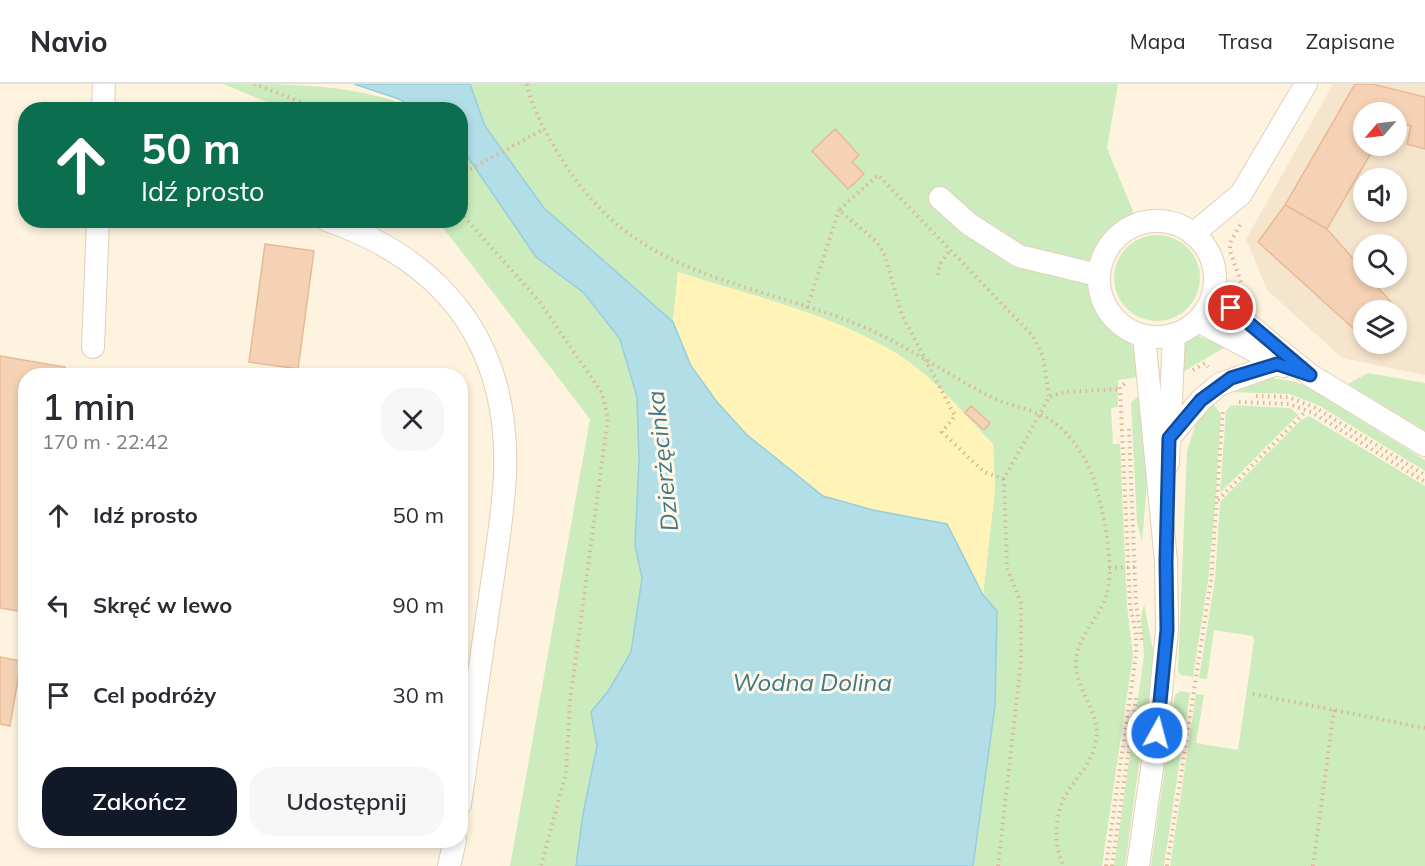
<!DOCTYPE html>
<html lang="pl">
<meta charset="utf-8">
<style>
body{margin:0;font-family:Mulish,sans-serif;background:#f7f7f7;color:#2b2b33;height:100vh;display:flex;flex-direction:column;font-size:22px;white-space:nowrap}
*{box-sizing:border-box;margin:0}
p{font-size:20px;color:#7c7c81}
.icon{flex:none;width:33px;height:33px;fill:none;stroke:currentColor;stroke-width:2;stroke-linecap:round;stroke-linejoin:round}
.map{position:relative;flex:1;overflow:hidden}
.panel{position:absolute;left:18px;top:284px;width:450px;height:480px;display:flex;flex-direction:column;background:#fff;border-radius:24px;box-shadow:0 3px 9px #0003}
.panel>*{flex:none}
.top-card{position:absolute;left:18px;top:18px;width:450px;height:126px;border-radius:24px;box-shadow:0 3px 9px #0003;background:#0b6e4f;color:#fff;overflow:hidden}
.needle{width:39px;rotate:242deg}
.buttons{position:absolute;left:1353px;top:18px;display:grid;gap:12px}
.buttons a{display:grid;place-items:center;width:54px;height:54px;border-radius:50%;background:#fff;box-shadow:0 3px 9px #0003;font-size:30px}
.pin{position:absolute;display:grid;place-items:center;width:51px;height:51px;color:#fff;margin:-26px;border:3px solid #fff;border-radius:50%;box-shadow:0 2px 6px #0007}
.me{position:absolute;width:66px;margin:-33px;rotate:7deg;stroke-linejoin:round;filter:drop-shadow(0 0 4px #0008)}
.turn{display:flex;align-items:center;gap:21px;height:126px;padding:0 24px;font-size:27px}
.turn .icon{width:78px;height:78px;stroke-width:2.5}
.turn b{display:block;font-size:42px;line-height:51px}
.round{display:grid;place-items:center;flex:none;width:63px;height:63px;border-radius:24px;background:#f7f7f7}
.head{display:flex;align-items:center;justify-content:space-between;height:102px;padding:0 24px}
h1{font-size:36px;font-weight:600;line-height:45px}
.action{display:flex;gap:12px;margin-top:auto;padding:12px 24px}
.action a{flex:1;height:69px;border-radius:24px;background:#111827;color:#fff;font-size:24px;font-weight:600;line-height:69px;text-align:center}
.action a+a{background:#f7f7f7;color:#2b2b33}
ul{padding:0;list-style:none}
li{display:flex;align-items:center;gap:18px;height:90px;padding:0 24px}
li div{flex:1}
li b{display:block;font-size:22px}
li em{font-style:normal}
header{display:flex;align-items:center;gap:36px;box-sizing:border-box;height:84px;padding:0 30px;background:#fff;border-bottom:2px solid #e1e1e2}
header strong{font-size:28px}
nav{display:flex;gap:33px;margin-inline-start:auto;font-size:21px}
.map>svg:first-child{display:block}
.residential{fill:#f6e5cd;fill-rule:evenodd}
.green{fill:#cdecbd}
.sand{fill:#fff3b8}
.water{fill:#b2dee8;stroke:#98cddb;stroke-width:1.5}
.building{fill:#f5d2b5;stroke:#e9b994;stroke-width:1.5}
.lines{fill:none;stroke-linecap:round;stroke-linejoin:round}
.minor-casing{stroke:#e2cfba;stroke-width:24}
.path{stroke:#dab598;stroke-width:4;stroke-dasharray:1.5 4.5;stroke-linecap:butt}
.minor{stroke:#fff;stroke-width:22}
.route-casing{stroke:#114b97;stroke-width:15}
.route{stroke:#1a73e8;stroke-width:10}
.labels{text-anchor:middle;stroke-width:6;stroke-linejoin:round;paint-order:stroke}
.water-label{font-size:24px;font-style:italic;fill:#3d7a8b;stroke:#fff7e7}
</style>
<header>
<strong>Navio</strong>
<nav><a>Mapa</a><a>Trasa</a><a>Zapisane</a></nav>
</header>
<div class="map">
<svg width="1425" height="782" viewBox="0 0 1425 782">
<rect width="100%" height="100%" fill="#fef3df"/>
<path class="residential" d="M 1333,0 L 1425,0 L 1425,291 L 1342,274 L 1267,206 L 1246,155 ZM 1364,28 L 1396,28 L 1396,62 L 1364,62 ZM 1364,94 L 1396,94 L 1396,128 L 1364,128 ZM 1364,160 L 1396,160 L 1396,194 L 1364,194 ZM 1364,226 L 1396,226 L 1396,260 L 1364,260 Z"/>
<g class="green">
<path d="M 223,0 C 286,0 360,0 414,25 L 284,25 Z"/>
<path d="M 470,0 L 1118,0 L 1107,64 L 1135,132 C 1098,149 1077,190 1100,228 C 1109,244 1130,252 1136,270 C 1139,277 1139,286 1140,293 L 1118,296 L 1118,323 L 1111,324 L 1113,360 L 1120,360 L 1127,521 L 1133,571 L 1102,782 L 973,782 L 995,622 L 997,527 L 983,511 L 995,405 L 993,360 C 961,327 930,288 889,265 C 825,228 748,211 678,188 L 673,238 C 601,176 494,97 470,0 Z"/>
<polygon points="461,63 536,173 584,209 620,255 637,313 639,376 635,461 642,494 631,568 609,606 591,628 597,662 583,730 576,782 510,782 590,335 438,137 460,136"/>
<circle cx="1157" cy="194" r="43"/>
<path d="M 1198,252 L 1227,262 L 1178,291 C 1181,275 1179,254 1198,252 Z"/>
<polygon points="1368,289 1425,299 1425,347 1348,300"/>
<polygon points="1272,294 1296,298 1309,304 1425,376 1425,387 1318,321 1289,310 1231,308 1255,295"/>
<polygon points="1137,313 1142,313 1149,379 1142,457 1137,439 1131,319"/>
<polygon points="1211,317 1221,330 1215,423 1208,497 1193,593 1181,591 1178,588 1187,367 1198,333"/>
<polygon points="1231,321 1290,324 1298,331 1220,409 1226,327"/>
<polygon points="1309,332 1425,402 1425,782 1170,782 1196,610 1204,611 1196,659 1238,666 1254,557 1253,552 1214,546 1207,595 1199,594 1215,495 1220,418 1301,336"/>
<polygon points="1144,520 1154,571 1125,782 1114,782 1144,572 1141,533"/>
<polygon points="1181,607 1190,609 1164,782 1151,782 1175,611"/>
</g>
<path class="sand" d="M 678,188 C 748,211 825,228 889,265 C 930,288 961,327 993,360 L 995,405 L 983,511 L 947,440 L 873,426 L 823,412 L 747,351 L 717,318 L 691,282 L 673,238 Z"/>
<polygon class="water" points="354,0 470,0 485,42 544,124 673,238 691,282 717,318 747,351 823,412 873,426 947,440 983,511 997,527 995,622 973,782 576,782 583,730 597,662 591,628 609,606 631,568 642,494 635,461 639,376 637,313 620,255 584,209 536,173 461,63 460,26 414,25 399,15"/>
<g class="building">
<polygon points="1355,0 1372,0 1425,13 1425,65 1407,60 1411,42 1396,38 1396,28 1364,28 1364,62 1375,62 1327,145 1285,121"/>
<polygon points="835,45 859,71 852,78 864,90 848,105 812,67"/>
<polygon points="1285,121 1327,145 1364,187 1364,194 1369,194 1403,231 1396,239 1396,226 1364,226 1364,254 1258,158"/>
<polygon points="265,160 314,167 298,285 249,278"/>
<polygon points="0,272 65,283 64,291 26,291 25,528 0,524"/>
<polygon points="971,322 990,339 984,346 965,329"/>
<polygon points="0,573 21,577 10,642 0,640"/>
</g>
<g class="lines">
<defs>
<g id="minor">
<polyline points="103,26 104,0"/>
<polyline points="940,114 969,140 1019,172 1098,191"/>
<path d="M 327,136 C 447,178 510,262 505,391 C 503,432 496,472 490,513 C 480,582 470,651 460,720"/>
<circle cx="1157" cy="195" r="58"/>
<polyline points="1193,150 1241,110 1306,0"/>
<polyline points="1213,212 1310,291 1425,361"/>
<polyline points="1198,237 1283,282"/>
<polyline points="93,263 98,136"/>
<polyline points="1169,354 1201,316 1220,300 1277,280"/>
<polyline points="1168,379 1174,251"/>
<polyline points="449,782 455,756"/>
<polyline points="1138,782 1157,649 1167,546 1166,477 1144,252"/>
</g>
</defs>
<use href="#minor" class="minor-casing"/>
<g class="path">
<polyline points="254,0 322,26"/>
<path d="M 527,0 C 533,28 548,53 563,77 C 635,193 739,194 854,239 C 901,257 944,289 989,312 C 1015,325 1044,325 1065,348 C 1077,361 1089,379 1094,397 C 1103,424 1115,481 1107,509 C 1100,535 1075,553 1076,581 C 1077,608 1102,631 1096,657 C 1092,679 1077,692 1066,711 C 1054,731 1053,762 1064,782"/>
<polyline points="460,91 544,45"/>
<polyline points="460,128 539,217 602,309 608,334 570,617 566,689 541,782"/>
<polyline points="1240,141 1230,159 1230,167 1245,209"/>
<polyline points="938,191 940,180 951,165"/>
<polyline points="807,224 839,126"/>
<polyline points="1193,286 1205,279 1208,283"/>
<polyline points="1256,312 1288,313 1316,324 1425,391"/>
<polyline points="1239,318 1289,320 1313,329 1425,398"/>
<polyline points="1129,345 1136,520 1142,558"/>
<polyline points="1004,395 984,388 942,348 955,332 902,231 885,172 877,158 839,126 878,91 1032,251 1043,272 1049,313"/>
<polyline points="1218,416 1306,327"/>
<polyline points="1109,484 1135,483"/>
<polyline points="1253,610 1425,644"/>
<polyline points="998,782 1021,578 1021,519 1007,484 1004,395 1049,313 1065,308 1121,305"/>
<polyline points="1106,782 1136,571 1136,550 1130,521 1120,303 1127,298"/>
<polyline points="1112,782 1136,614"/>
<polyline points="1167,782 1211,496 1223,325"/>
<polyline points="1313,782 1334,626"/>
</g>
<use href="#minor" class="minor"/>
</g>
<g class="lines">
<defs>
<polyline id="route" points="1157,649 1167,546 1166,477 1169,354 1201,316 1231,294 1277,280 1310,291 1231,224"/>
</defs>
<use href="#route" class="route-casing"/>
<use href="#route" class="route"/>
</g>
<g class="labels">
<g class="water-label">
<text transform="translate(663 377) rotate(-96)" y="8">Dzierżęcinka</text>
<text x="812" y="607">Wodna Dolina</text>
</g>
</g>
</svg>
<div class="buttons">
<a><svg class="needle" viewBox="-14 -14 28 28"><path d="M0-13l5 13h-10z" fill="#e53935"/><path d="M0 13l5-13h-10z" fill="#7c7c81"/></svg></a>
<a><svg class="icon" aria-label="sound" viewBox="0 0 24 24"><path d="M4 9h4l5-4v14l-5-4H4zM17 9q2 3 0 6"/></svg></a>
<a><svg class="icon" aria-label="search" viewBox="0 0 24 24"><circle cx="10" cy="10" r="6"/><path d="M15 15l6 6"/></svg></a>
<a><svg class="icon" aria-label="layers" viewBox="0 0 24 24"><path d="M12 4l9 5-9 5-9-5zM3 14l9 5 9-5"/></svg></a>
</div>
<div class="pin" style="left:1231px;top:224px;background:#d93025"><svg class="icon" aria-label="arrive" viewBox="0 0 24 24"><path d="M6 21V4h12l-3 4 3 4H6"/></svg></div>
<svg class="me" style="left:1157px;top:649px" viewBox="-20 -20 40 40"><circle r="17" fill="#1a73e8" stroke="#fff" stroke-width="3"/><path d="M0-11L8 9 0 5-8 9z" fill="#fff"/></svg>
<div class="top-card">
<div class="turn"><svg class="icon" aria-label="ahead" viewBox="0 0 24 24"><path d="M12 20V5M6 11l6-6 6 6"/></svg><div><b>50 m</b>Idź prosto</div></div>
</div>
<section class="panel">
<div class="head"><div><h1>1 min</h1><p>170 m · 22:42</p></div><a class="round"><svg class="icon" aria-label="close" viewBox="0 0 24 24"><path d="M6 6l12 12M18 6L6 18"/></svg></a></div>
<ul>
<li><svg class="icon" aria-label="ahead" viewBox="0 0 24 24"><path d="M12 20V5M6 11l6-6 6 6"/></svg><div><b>Idź prosto</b></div><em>50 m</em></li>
<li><svg class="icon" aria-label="left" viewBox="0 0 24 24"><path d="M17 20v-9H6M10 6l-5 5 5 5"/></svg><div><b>Skręć w lewo</b></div><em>90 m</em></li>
<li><svg class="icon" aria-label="arrive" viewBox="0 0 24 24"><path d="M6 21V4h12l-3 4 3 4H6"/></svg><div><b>Cel podróży</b></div><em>30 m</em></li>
</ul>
<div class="action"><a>Zakończ</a><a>Udostępnij</a></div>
</section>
</div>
